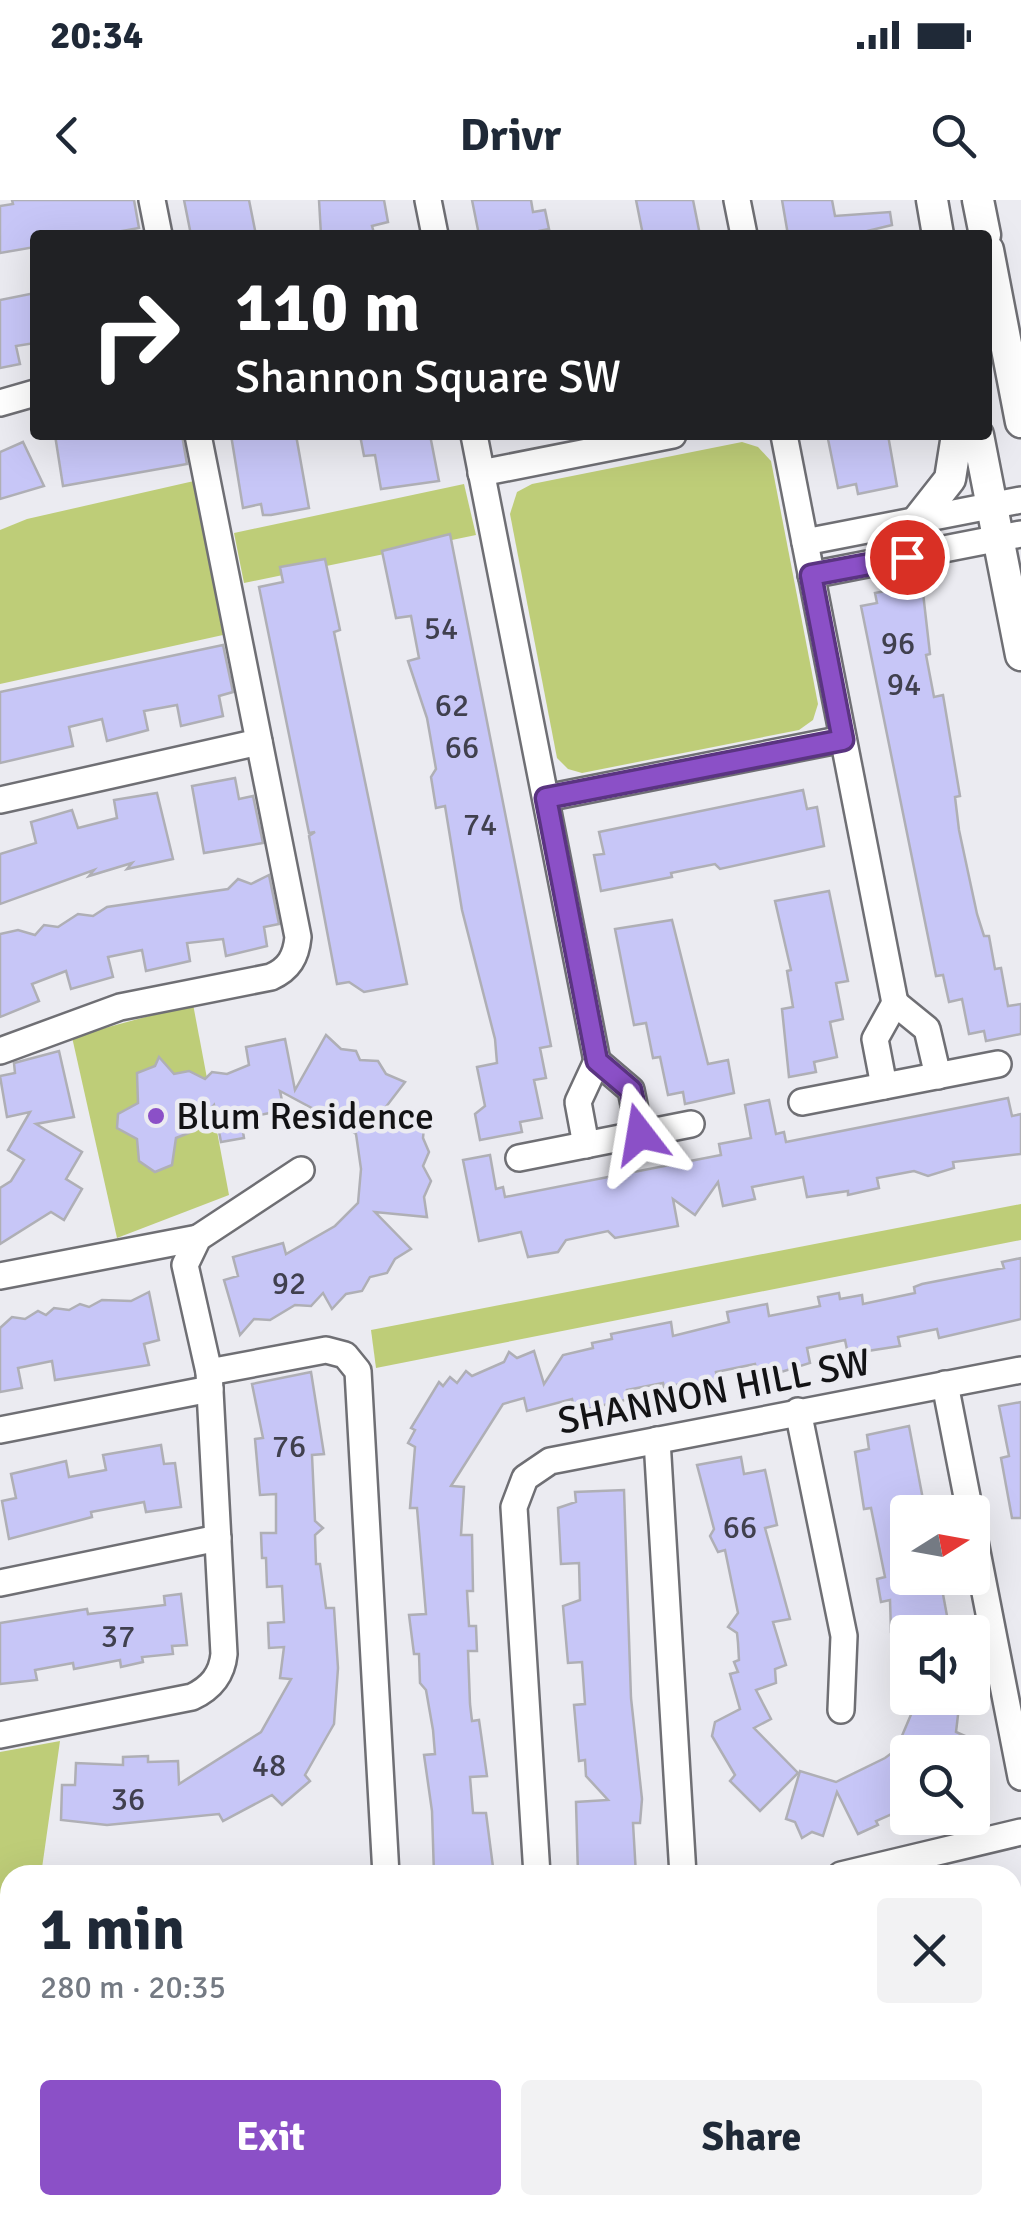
<!DOCTYPE html>
<meta charset="utf-8">
<style>
body{margin:0;font-family:Signika,sans-serif;background:#f2f2f3;color:#1f2937;height:100vh;display:flex;flex-direction:column;font-size:38px;white-space:nowrap}
*{box-sizing:border-box;margin:0}
p{font-size:32px;color:#747a83}
.icon{flex:none;width:55px;height:55px;fill:none;stroke:currentColor;stroke-width:2;stroke-linecap:round;stroke-linejoin:round}
.map{position:relative;flex:1;overflow:hidden}
.panel{position:absolute;left:0px;top:1665px;width:1022px;height:350px;display:flex;flex-direction:column;background:#fff;border-radius:30px 30px 0 0;box-shadow:0 10px 40px #0002}
.panel>*{flex:none}
.guide{position:absolute;left:30px;top:30px;width:962px;height:210px;border-radius:10px;box-shadow:0 10px 40px #0002;background:#202124;color:#fff;overflow:hidden}
.needle{width:65px;rotate:79deg}
.controls{position:absolute;left:890px;top:1295px;display:grid;gap:20px}
.controls a{display:grid;place-items:center;width:100px;height:100px;border-radius:10px;background:#fff;box-shadow:0 10px 40px #0002;font-size:50px}
.pin{position:absolute;display:grid;place-items:center;width:85px;height:85px;color:#fff;margin:-42px;border:5px solid #fff;border-radius:50%;box-shadow:0 2px 10px #0007}
.me{position:absolute;width:110px;margin:-55px;rotate:346deg;stroke-linejoin:round;filter:drop-shadow(0 0 8px #0008)}
.turn{display:flex;align-items:center;gap:35px;height:210px;padding:0 40px;font-size:45px}
.turn .icon{width:130px;height:130px;stroke-width:2.5}
.turn b{display:block;font-size:70px;line-height:85px}
.round{display:grid;place-items:center;flex:none;width:105px;height:105px;border-radius:10px;background:#f2f2f3}
.overview{display:flex;align-items:center;justify-content:space-between;height:170px;padding:0 40px}
h1{font-size:60px;font-weight:700;line-height:75px}
.button{display:flex;gap:20px;margin-top:auto;padding:20px 40px}
.button a{flex:1;height:115px;border-radius:10px;background:#8b50c7;color:#fff;font-size:40px;font-weight:700;line-height:115px;text-align:center}
.button a+a{background:#f2f2f3;color:#1f2937}
.status{display:flex;justify-content:space-between;align-items:center;height:70px;padding:0 50px;background:#fff;direction:ltr}
.status svg{height:28px;fill:currentColor}
header{display:flex;justify-content:space-between;align-items:center;height:130px;padding:0 40px;background:#fff;font-size:45px;font-weight:700}
.map>svg:first-child{display:block}
.built{fill:#dedeec}
.green{fill:#becd78}
.building{fill:#c7c6f7;stroke:#afafb5;stroke-width:2.5}
.lines{fill:none;stroke-linecap:round;stroke-linejoin:round}
.minor-casing{stroke:#6f6f74;stroke-width:30}
.major-casing{stroke:#6f6f74;stroke-width:35}
.minor{stroke:#fff;stroke-width:25}
.major{stroke:#fff;stroke-width:30}
.route-casing{stroke:#5a3481;stroke-width:25}
.route{stroke:#8b50c7;stroke-width:18}
.poi-dot{fill:#8b50c7;stroke:#ebebf1;stroke-width:4}
.labels{text-anchor:middle;stroke-width:9;stroke-linejoin:round;paint-order:stroke}
.number-label{font-size:32px;fill:#40404e}
.poi-label{font-size:38px;fill:#131315;stroke:#ebebf1;text-anchor:start}
.street-label{font-size:38px;fill:#131315;stroke:#ebebf1}
</style>
<div class="status"><b>20:34</b><svg viewBox="0 0 49 12"><path d="M0 12V9h3v3zM5 12V6h3v6zM10 12V3h3v9zM15 12V0h3v12zM26 1h20v11H26zM47 4h2v5h-2z"/></svg></div>
<header><svg class="icon" aria-label="back" viewBox="0 0 24 24"><path d="M15 5l-7 7 7 7"/></svg>Drivr<svg class="icon" aria-label="search" viewBox="0 0 24 24"><circle cx="10" cy="10" r="6"/><path d="M15 15l6 6"/></svg></header>
<div class="map">
<svg width="1021" height="2015" viewBox="0 0 1021 2015">
<rect width="100%" height="100%" fill="#ebebf1"/>
<polygon class="built" points="1021,1952 1021,2015 1005,2015 1003,2005 1012,2005 1013,1954"/>
<g class="green">
<polygon points="742,242 758,247 771,261 818,504 813,520 799,530 582,573 568,569 557,558 510,314 517,292 532,284"/>
<polygon points="194,281 223,435 0,484 0,330 27,319"/>
<polygon points="464,284 476,335 244,383 234,333"/>
<polygon points="193,804 229,995 117,1038 72,837"/>
<polygon points="1021,1004 1021,1040 376,1168 371,1130"/>
<polygon points="60,1541 41,1675 10,1675 10,1736 0,1731 0,1552"/>
</g>
<g class="building">
<polygon points="12,0 134,0 139,28 100,35 35,35 35,47 0,53 0,6 13,4"/>
<polygon points="184,0 249,0 256,35 191,35"/>
<polygon points="319,0 384,0 388,22 372,26 374,33 364,35 321,35"/>
<polygon points="472,0 531,0 533,12 545,10 549,29 539,31 540,35 479,35"/>
<polygon points="636,0 693,0 700,35 643,35"/>
<polygon points="782,0 832,0 835,16 890,12 892,25 851,35 788,35"/>
<polygon points="35,93 35,143 16,146 20,164 0,168 0,100"/>
<polygon points="55,235 182,235 187,264 63,286"/>
<polygon points="231,235 296,235 309,308 271,315 263,315 261,304 243,308"/>
<polygon points="360,235 430,235 439,281 381,289 375,255 364,256"/>
<polygon points="851,235 888,235 897,286 858,294 856,284 838,288 828,239"/>
<polygon points="23,242 44,286 0,299 0,252"/>
<polygon points="450,334 551,846 540,848 546,878 534,880 542,918 520,922 522,932 480,940 475,914 485,906 477,867 497,863 495,839 462,710 445,606 436,608 431,577 436,569 427,518 408,461 419,458 411,416 396,418 382,351"/>
<polygon points="325,359 340,430 334,432 407,784 364,792 349,782 337,784 309,636 315,632 309,633 259,387 283,382 280,367"/>
<polygon points="922,384 930,454 926,455 934,497 943,495 960,596 955,597 959,630 977,714 984,736 989,736 995,769 1001,768 1008,806 1021,804 1021,834 986,841 984,831 969,834 962,799 949,802 943,775 936,776 861,406 877,403 875,393"/>
<polygon points="223,445 233,492 219,496 223,516 181,526 177,505 144,511 148,530 107,541 102,519 69,527 73,546 0,563 0,492"/>
<polygon points="235,578 239,599 253,596 263,643 204,653 192,586"/>
<polygon points="803,590 807,609 817,607 824,646 720,669 715,664 671,673 672,677 601,691 594,655 604,654 599,632"/>
<polygon points="157,593 173,659 127,669 132,663 89,676 94,670 0,704 0,654 36,643 31,622 72,610 78,628 117,618 114,600"/>
<polygon points="269,675 279,724 264,727 267,746 226,756 223,739 187,743 190,761 146,771 142,750 108,757 113,777 71,789 66,771 32,784 39,801 0,817 0,734 18,730 35,735 44,725 58,727 78,714 93,716 107,707 228,689 238,679 251,684"/>
<polygon points="829,691 848,781 836,783 843,819 830,822 837,857 814,862 816,872 789,877 782,809 793,807 787,771 791,770 775,701"/>
<polygon points="672,720 708,864 728,860 734,893 685,904 683,892 668,895 660,857 653,858 646,823 634,825 615,729"/>
<polygon points="326,835 341,849 356,851 360,860 378,861 386,874 405,882 372,925 425,918 423,938 429,952 423,966 431,981 424,997 427,1017 375,1012 411,1049 395,1059 387,1073 370,1077 362,1091 346,1094 332,1109 323,1093 311,1106 295,1105 270,1120 254,1119 240,1135 224,1080 238,1076 233,1057 283,1043 286,1054 335,1026 358,1003 361,969 356,934 327,912 325,915 280,891 284,910 241,919 244,938 221,942 214,905 189,933 176,938 172,965 155,972 139,961 137,939 117,928 118,914 138,903 137,873 155,866 159,857 174,874 189,871 205,879 212,872 227,874 249,865 246,847 285,839 295,890"/>
<polygon points="59,851 74,917 36,924 82,952 66,979 82,989 64,1020 51,1012 0,1044 0,988 11,981 24,960 8,950 30,912 7,917 0,876 15,873 14,863"/>
<polygon points="1008,898 1012,916 1021,914 1021,954 953,962 954,968 928,976 914,971 877,978 879,988 848,995 848,991 807,997 803,977 752,987 755,999 723,1006 718,982 695,1015 673,999 678,1026 615,1038 608,1031 566,1040 558,1052 528,1057 521,1032 479,1041 463,960 490,955 496,989 503,987 505,997 721,955 719,944 751,938 745,905 769,900 776,934 784,932 786,942"/>
<polygon points="1021,1058 1021,1119 939,1138 937,1129 922,1132 898,1137 900,1146 848,1154 845,1140 807,1148 810,1163 781,1172 758,1176 755,1164 716,1172 718,1184 694,1189 692,1182 664,1187 663,1183 627,1190 629,1199 575,1212 572,1199 527,1211 524,1198 503,1204 451,1286 464,1287 461,1335 472,1335 473,1391 467,1391 469,1426 476,1426 477,1451 468,1451 470,1504 472,1521 479,1520 487,1576 470,1577 473,1613 486,1613 493,1667 477,1668 478,1675 434,1675 432,1611 424,1555 435,1554 433,1530 426,1490 420,1483 419,1454 414,1454 409,1415 426,1414 417,1308 410,1308 415,1247 408,1243 415,1230 411,1228 439,1182 443,1186 450,1177 457,1183 466,1171 472,1176 504,1162 509,1152 517,1158 534,1151 544,1184 563,1155 593,1148 592,1143 612,1139 611,1134 671,1122 673,1136 729,1122 727,1112 767,1104 769,1116 820,1106 818,1097 839,1093 840,1099 862,1095 863,1104 915,1093 914,1087 922,1084 1004,1068 1002,1062"/>
<polygon points="149,1092 159,1140 144,1144 149,1165 55,1180 52,1161 18,1168 22,1188 0,1192 0,1128 12,1117 25,1119 38,1111 46,1115 54,1108 69,1110 80,1104 89,1107 102,1100 131,1101"/>
<polygon points="311,1172 324,1254 312,1255 315,1321 323,1328 315,1335 316,1364 320,1364 326,1408 334,1408 338,1468 334,1524 305,1575 310,1581 282,1605 272,1595 223,1621 219,1614 107,1625 61,1620 62,1585 75,1585 76,1563 123,1565 123,1557 148,1556 148,1562 178,1561 179,1584 261,1532 291,1479 280,1478 284,1447 269,1448 268,1423 284,1422 282,1386 267,1387 266,1358 262,1358 261,1333 276,1333 276,1294 260,1295 255,1239 263,1238 252,1184"/>
<polygon points="1021,1202 1021,1318 1012,1318 1001,1258 1009,1256 999,1206"/>
<polygon points="909,1226 925,1310 908,1312 908,1378 940,1378 950,1432 891,1432 890,1400 881,1402 877,1379 885,1377 871,1308 864,1309 855,1252 869,1249 867,1235"/>
<polygon points="161,1245 164,1264 175,1263 181,1307 146,1312 144,1302 91,1312 92,1317 9,1339 2,1301 16,1298 11,1274 66,1261 69,1277 106,1270 103,1255"/>
<polygon points="741,1257 744,1274 765,1270 777,1325 765,1328 790,1419 773,1422 786,1465 775,1469 776,1483 756,1490 771,1519 754,1528 798,1573 760,1611 730,1581 735,1575 712,1536 715,1522 740,1509 730,1474 738,1472 734,1462 739,1460 738,1443 737,1433 728,1427 738,1413 725,1350 718,1352 710,1336 714,1329 697,1265"/>
<polygon points="624,1290 631,1498 642,1599 640,1623 633,1623 636,1675 578,1675 576,1602 608,1600 586,1576 585,1560 579,1561 574,1505 585,1504 582,1462 568,1463 563,1406 580,1400 579,1363 561,1364 558,1308 576,1302 575,1292"/>
<polygon points="181,1394 187,1445 172,1446 173,1454 142,1457 143,1462 121,1467 120,1460 74,1469 73,1463 35,1470 37,1480 0,1484 0,1423 87,1409 88,1414 165,1405 164,1396"/>
<polygon points="918,1498 960,1498 956,1532 965,1536 958,1552 908,1552 908,1607 876,1621 878,1625 858,1634 837,1592 823,1636 812,1632 802,1638 795,1622 786,1619 800,1571 836,1582 885,1558 896,1550"/>
</g>
<g class="lines">
<defs>
<g id="minor">
<polyline points="152,0 159,35"/>
<polyline points="428,0 435,35"/>
<polyline points="737,0 744,35"/>
<polyline points="0,203 35,193"/>
<polyline points="474,235 597,861"/>
<polyline points="784,235 895,803"/>
<polyline points="481,273 673,235"/>
<polyline points="805,342 1021,300"/>
<polyline points="811,375 1021,334"/>
<polyline points="546,598 843,539"/>
<polyline points="0,600 259,542"/>
<path d="M 0,851 L 120,807 L 271,777 C 289,769 296,757 298,737 L 198,235"/>
<polyline points="884,886 875,839 895,803 927,829 938,876"/>
<polyline points="802,902 998,864"/>
<polyline points="586,945 578,902 597,861 631,890 640,934"/>
<polyline points="519,958 691,924"/>
<polyline points="0,1076 198,1038"/>
<polyline points="209,1172 326,1150 345,1155 358,1171 386,1675"/>
<polyline points="945,1184 970,1312"/>
<polyline points="798,1211 844,1436 841,1510"/>
<polyline points="0,1230 210,1189"/>
<polyline points="657,1240 683,1675"/>
<polyline points="972,1326 1021,1577"/>
<polyline points="0,1383 218,1338"/>
<path d="M 0,1535 L 192,1497 C 211,1488 222,1475 224,1454 L 209,1172 L 185,1065 L 198,1038 L 301,970"/>
<polyline points="537,1675 514,1307 525,1278 550,1261 1021,1170"/>
<polyline points="841,1675 1021,1632"/>
<polyline points="0,1775 10,1776"/>
<polyline points="1012,1790 1021,1788"/>
<polyline points="0,1938 10,1937"/>
<polyline points="1012,1942 1021,1940"/>
<polyline points="429,2005 459,2015"/>
<polyline points="980,2005 982,2015"/>
<polyline points="183,2015 185,2005"/>
<polyline points="693,2015 737,2005"/>
</g>
<g id="major">
<polyline points="932,0 938,35"/>
<polyline points="978,0 985,35"/>
<polyline points="988,50 1021,222"/>
<polyline points="978,235 1021,455"/>
<polyline points="917,321 950,279 957,235"/>
</g>
</defs>
<use href="#minor" class="minor-casing"/>
<use href="#major" class="major-casing"/>
<use href="#minor" class="minor"/>
<use href="#major" class="major"/>
</g>
<g class="lines">
<defs>
<polyline id="route" points="640,934 631,890 597,861 546,598 843,540 811,375 907,357"/>
</defs>
<use href="#route" class="route-casing"/>
<use href="#route" class="route"/>
</g>
<circle class="poi-dot" cx="156" cy="916" r="10"/>
<g class="labels">
<g class="number-label">
<text x="441" y="439">54</text>
<text x="898" y="454">96</text>
<text x="904" y="495">94</text>
<text x="452" y="516">62</text>
<text x="462" y="558">66</text>
<text x="480" y="635">74</text>
<text x="289" y="1094">92</text>
<text x="289" y="1257">76</text>
<text x="740" y="1338">66</text>
<text x="118" y="1447">37</text>
<text x="269" y="1576">48</text>
<text x="128" y="1610">36</text>
</g>
<g class="poi-label">
<text x="176" y="929">Blum Residence</text>
</g>
<g class="street-label">
<text transform="translate(714 1191) rotate(-11)" y="13">SHANNON HILL SW</text>
</g>
</g>
</svg>
<div class="controls">
<a><svg class="needle" viewBox="-14 -14 28 28"><path d="M0-13l5 13h-10z" fill="#e53935"/><path d="M0 13l5-13h-10z" fill="#747a83"/></svg></a>
<a><svg class="icon" aria-label="sound" viewBox="0 0 24 24"><path d="M4 9h4l5-4v14l-5-4H4zM17 9q2 3 0 6"/></svg></a>
<a><svg class="icon" aria-label="search" viewBox="0 0 24 24"><circle cx="10" cy="10" r="6"/><path d="M15 15l6 6"/></svg></a>
</div>
<div class="pin" style="left:907px;top:357px;background:#d93025"><svg class="icon" aria-label="arrive" viewBox="0 0 24 24"><path d="M6 21V4h12l-3 4 3 4H6"/></svg></div>
<svg class="me" style="left:640px;top:934px" viewBox="-20 -20 40 40"><path d="M0-17L14 15 0 8-14 15z" fill="#8b50c7" stroke="#fff" stroke-width="4"/></svg>
<div class="guide">
<div class="turn"><svg class="icon" aria-label="right" viewBox="0 0 24 24"><path d="M7 20v-9h11M14 6l5 5-5 5"/></svg><div><b>110 m</b>Shannon Square SW</div></div>
</div>
<section class="panel">
<div class="overview"><div><h1>1 min</h1><p>280 m · 20:35</p></div><a class="round"><svg class="icon" aria-label="close" viewBox="0 0 24 24"><path d="M6 6l12 12M18 6L6 18"/></svg></a></div>
<div class="button"><a>Exit</a><a>Share</a></div>
</section>
</div>
